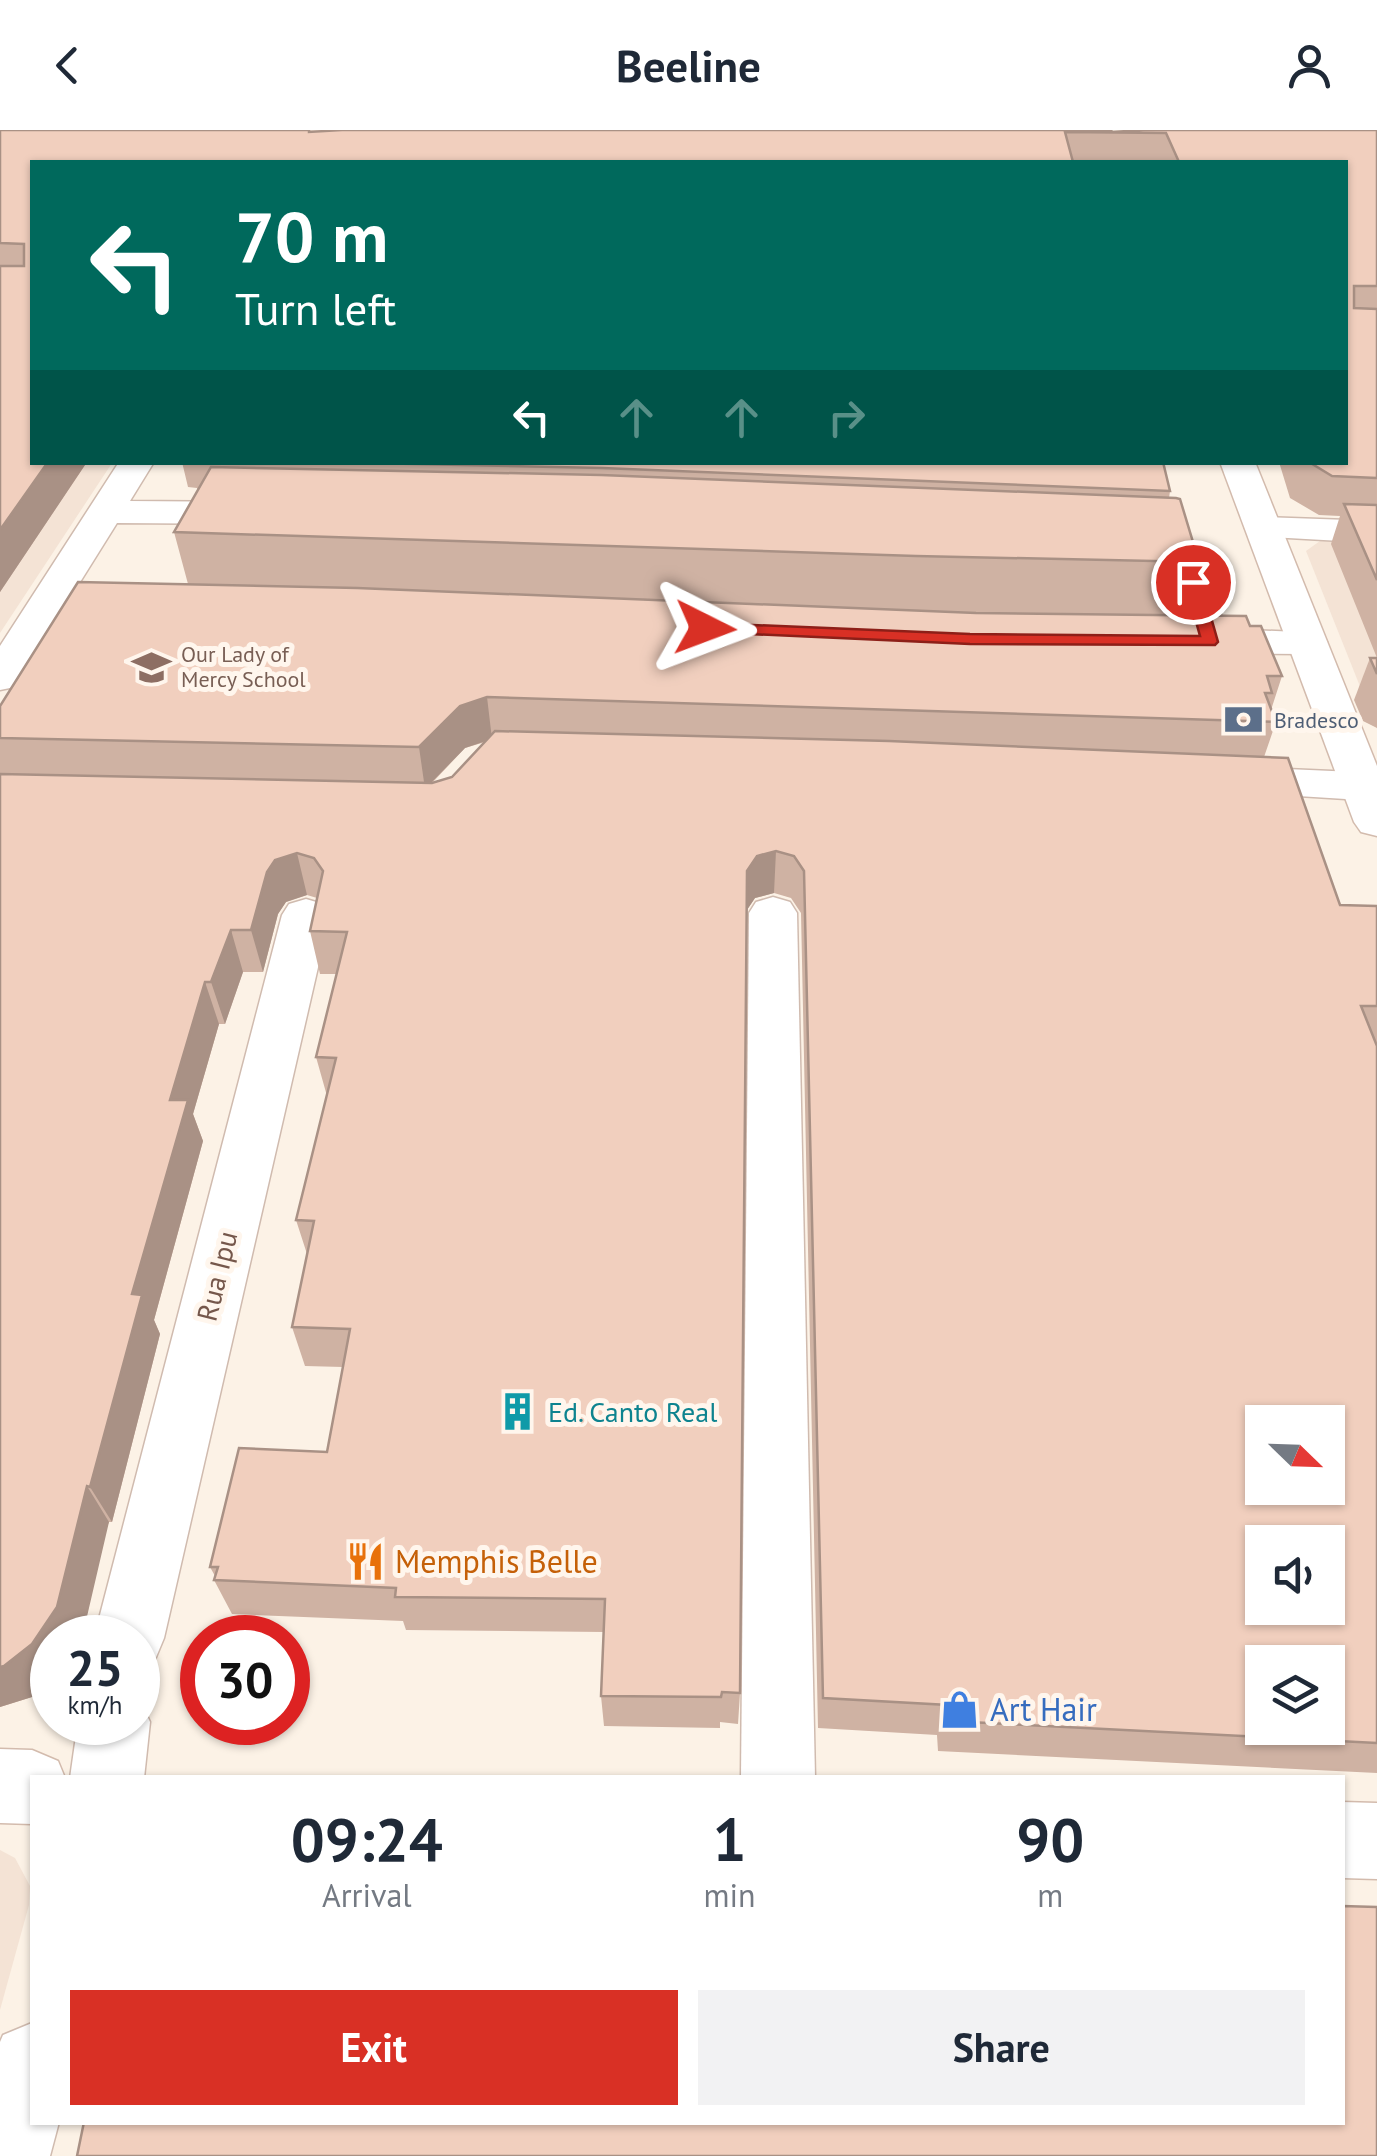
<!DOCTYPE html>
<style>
body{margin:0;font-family:"PT Sans",sans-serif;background:#f2f2f3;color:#1f2937;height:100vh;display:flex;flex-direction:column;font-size:38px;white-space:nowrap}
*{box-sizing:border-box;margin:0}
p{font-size:32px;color:#747a83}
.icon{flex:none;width:55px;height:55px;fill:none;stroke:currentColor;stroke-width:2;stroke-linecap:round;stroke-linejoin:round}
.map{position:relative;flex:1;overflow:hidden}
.sheet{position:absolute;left:30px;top:1645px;width:1315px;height:350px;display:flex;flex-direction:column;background:#fff;border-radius:0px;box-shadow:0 2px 8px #0004}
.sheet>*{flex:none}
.banner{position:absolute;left:30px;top:30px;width:1318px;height:305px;border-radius:0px;box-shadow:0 2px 8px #0004;background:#00695c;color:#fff;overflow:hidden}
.needle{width:65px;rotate:113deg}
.controls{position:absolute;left:1245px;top:1275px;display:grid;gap:20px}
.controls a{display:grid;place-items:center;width:100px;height:100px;border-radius:0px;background:#fff;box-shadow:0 2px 8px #0004;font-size:50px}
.speed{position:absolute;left:30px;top:1485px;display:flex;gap:20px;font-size:50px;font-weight:700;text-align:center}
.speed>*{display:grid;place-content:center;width:130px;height:130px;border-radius:50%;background:#fff;box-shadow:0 2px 8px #0004;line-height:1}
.speed small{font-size:25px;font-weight:400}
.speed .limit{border:15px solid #d22;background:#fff;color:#111}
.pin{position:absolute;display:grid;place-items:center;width:85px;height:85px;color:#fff;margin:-42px;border:5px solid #fff;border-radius:50%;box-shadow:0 2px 10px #0007}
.me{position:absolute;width:110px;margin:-55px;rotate:93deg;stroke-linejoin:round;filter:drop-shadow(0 0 8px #0008)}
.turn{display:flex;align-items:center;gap:35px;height:210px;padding:0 40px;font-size:45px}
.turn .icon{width:130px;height:130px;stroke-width:2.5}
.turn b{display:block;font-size:70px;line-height:85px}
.lanes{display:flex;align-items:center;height:95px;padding:0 40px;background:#0003;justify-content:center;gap:50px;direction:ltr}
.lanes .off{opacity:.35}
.eta{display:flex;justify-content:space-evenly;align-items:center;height:170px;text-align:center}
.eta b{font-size:60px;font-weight:600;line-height:70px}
.primary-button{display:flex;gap:20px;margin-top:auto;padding:20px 40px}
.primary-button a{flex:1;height:115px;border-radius:0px;background:#d93025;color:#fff;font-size:40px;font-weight:600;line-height:115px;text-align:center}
.primary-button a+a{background:#f2f2f3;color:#1f2937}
header{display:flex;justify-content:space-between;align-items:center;height:130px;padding:0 40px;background:#fff;font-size:45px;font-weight:600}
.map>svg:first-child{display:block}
.residential{fill:#f4e3d5}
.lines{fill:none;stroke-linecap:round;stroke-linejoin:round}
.street-casing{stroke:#d0bbaf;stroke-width:3}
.secondary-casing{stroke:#d3bbad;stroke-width:3}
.street{fill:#fff;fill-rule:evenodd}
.secondary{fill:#fff;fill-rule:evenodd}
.wall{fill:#cfb2a3;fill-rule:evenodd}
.shaded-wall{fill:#a99185}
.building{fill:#f1cfbe;stroke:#a99185;stroke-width:2.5;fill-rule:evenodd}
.route{fill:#d93025;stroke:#8d1f18;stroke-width:2.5}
.labels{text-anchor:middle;stroke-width:10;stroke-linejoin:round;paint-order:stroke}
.far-education-label{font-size:22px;fill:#785e54;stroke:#fff6ed;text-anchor:start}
.far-service-label{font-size:22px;fill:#4e5e75;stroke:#fff6ed;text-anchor:start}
.street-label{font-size:28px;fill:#75574b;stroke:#fff6ed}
.culture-label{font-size:28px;fill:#0d838f;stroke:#fff6ed;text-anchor:start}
.near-food-label{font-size:32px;fill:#c56008;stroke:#fff6ed;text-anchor:start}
.near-shop-label{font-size:32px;fill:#366cbe;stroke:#fff6ed;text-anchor:start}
</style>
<header><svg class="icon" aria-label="back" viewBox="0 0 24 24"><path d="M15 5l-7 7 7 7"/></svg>Beeline<svg class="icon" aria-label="person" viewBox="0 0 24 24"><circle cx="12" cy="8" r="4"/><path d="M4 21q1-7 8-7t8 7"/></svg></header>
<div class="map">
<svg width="1377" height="2026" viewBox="0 0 1377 2026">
<rect width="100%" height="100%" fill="#fcf2e6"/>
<g class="residential">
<polygon points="0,168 32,332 112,333 0,503"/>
<polygon points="1320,411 1377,411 1377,599 1306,421"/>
<polygon points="0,1720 15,1728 30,1756 29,1775 0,1880"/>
</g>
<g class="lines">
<defs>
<g id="street">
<polygon points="119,332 154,332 130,371 263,372 276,375 281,383 276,391 263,394 117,393 72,465 154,469 160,477 154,485 57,489 15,557 0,560 0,516"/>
<polygon points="1263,387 1377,391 1377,413 1250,406 1245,398 1250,390"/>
<polygon points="1143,404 1177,407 1197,414 1226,499 1321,503 1327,512 1321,521 1307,524 1195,523 1181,520 1175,511 1187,501 1167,428 1130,423 1124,415 1130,407"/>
<polygon points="1220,636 1377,643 1377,671 1204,660 1198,650 1204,640"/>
<polygon points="773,767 790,772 797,783 815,1648 741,1648 749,783 756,772"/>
<polygon points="306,769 323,774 330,785 164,1508 154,1532 138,1538 138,1508 94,1508 282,785 289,774"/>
<polygon points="138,1566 150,1592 144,1648 70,1648 78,1592 138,1592"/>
<polygon points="32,1893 32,1992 59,1992 50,2026 0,2026 0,1912 3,1905"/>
</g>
<g id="secondary">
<polygon points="1220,332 1255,332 1377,636 1377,706 1361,702 1354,692"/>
<polygon points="0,1619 32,1620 58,1631 65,1648 32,1648 32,1694 0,1693"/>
<polygon points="1342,1672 1377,1673 1377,1749 1342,1748"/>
</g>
</defs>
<use href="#street" class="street-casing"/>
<use href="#secondary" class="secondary-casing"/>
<use href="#street" class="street"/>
<use href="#secondary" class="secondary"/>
</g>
<g class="wall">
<polygon points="0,0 1112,2 1126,1 1125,0 1377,0 1377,528 1331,414 1340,386 1319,385 1290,368 1279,332 1345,332 1345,32 32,32 32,332 87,332 0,462"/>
<path d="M 182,332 L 1163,332 L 1170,361 L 1169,368 L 1199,432 L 1185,485 L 1250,496 L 1282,546 L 1271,580 L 1276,592 L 1264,627 L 1340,775 L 1377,776 L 1377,1643 L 938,1621 L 937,1605 L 818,1598 L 801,783 L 791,768 L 774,763 L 755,768 L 746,781 L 740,1563 L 738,1594 L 720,1592 L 720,1598 L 604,1596 L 601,1566 L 604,1502 L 406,1500 L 403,1491 L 232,1484 L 214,1450 L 215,1446 L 210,1437 L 327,1322 L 343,1237 L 305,1236 L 292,1197 L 307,1124 L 296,1090 L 327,966 L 316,927 L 337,844 L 320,844 L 310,801 L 317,768 L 307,765 L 286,772 L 278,784 L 263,842 L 243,842 L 225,894 L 219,894 L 193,984 L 203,1011 L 154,1190 L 160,1204 L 112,1392 L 109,1392 L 32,1567 L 0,1577 L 0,576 L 188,454 L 174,402 L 198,361 L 197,358 L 188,357 ZM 485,612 L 452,647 L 432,653 L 465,618 Z"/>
<polygon points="1370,528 1377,528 1377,598 1363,591 1354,570"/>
</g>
<g class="shaded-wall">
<polygon points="48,332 87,332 0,462 0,400"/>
<polygon points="487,567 492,609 465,618 425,659 419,617 460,576"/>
<polygon points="776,721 774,763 755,768 745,783 747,741 757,726"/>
<polygon points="297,723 307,765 286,772 278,784 263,842 251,800 267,742 275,730"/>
<polygon points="231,800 243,842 225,894 211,852"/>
<polygon points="205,852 219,894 193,984 203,1011 154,1190 160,1204 112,1392 90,1357 132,1164 170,970"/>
<polygon points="87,1356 109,1392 82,1508 52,1508 52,1550 32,1567 0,1577 0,1537"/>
</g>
<g class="building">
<polygon points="0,0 309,0 309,2 342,0 1111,0 1112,2 1143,0 1377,0 1377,156 1354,156 1354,178 1377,179 1377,348 1332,346 1309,332 1345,332 1345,32 1179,32 1166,3 1065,2 1073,32 32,32 32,332 48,332 0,400 0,136 24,136 24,114 0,113"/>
<polygon points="320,332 1163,332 1170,361 602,338"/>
<polygon points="211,337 601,345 1176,368 1180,369 1199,432 916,426 174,402"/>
<polygon points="1344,374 1377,375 1377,450"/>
<polygon points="78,452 357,458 976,483 1246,486 1250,496 1261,496 1282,546 1267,546 1272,563 1265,563 1276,592 487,567 460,576 419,617 0,608 0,576"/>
<polygon points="1370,528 1377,528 1377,544"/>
<path d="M 495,601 L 889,611 L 1288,628 L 1340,775 L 1377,776 L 1377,876 L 1361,876 L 1377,916 L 1377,1613 L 949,1591 L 948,1575 L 823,1568 L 804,741 L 794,726 L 776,721 L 757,726 L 747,741 L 740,1563 L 722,1562 L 721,1567 L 601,1566 L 605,1469 L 395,1467 L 396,1458 L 214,1450 L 218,1437 L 210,1437 L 239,1318 L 327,1322 L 350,1199 L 292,1197 L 314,1091 L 296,1090 L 336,928 L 316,927 L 347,802 L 310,801 L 323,741 L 314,728 L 297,723 L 275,730 L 267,742 L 251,800 L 231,800 L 211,852 L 205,852 L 170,970 L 188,970 L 132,1164 L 142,1165 L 90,1357 L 87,1356 L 57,1477 L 32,1514 L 4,1536 L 0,1537 L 0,644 L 432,653 L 452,647 ZM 1262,1292 L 1328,1292 L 1328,1358 L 1262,1358 ZM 1262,1412 L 1328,1412 L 1328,1478 L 1262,1478 ZM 1262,1532 L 1328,1532 L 1328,1598 L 1262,1598 Z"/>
<polygon points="1342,1776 1377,1777 1377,2026 77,2026 84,1992 1342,1992"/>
</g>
<polygon class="route" points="1193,447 1201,452 1218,512 1215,515 970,514 705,502 697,498 705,493 970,504 1200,506 1185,452"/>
<defs>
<symbol id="school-bare" viewBox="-9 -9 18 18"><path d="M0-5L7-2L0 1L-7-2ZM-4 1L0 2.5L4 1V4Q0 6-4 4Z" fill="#8d6e63" stroke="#fff6ed" stroke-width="2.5" paint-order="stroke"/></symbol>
<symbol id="bank-bare" viewBox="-9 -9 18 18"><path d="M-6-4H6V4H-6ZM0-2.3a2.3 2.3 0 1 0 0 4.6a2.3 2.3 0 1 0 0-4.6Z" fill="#5c6f8a" stroke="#fff6ed" stroke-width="2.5" paint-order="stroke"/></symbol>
<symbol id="building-bare" viewBox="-9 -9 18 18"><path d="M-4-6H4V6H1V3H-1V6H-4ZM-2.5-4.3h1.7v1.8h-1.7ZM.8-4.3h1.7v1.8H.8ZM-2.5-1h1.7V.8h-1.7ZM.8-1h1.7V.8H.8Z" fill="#0f9aa8" stroke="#fff6ed" stroke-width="2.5" paint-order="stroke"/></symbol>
<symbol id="restaurant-bare" viewBox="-9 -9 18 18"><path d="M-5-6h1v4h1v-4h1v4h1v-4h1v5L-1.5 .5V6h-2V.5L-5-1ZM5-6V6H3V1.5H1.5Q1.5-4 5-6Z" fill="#e8710a" stroke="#fff6ed" stroke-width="2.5" paint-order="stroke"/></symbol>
<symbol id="shop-bare" viewBox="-9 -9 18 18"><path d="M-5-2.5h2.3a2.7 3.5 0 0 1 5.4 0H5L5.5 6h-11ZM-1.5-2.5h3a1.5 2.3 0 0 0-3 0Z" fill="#3f7fe0" stroke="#fff6ed" stroke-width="2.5" paint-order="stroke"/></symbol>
</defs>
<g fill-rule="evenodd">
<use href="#school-bare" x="124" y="510" width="55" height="55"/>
<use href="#bank-bare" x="1216" y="562" width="55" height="55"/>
<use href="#building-bare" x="490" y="1254" width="55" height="55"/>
<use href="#restaurant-bare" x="338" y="1404" width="55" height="55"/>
<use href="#shop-bare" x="932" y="1552" width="55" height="55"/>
</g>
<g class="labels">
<g class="far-education-label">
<text x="181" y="532">Our Lady of<tspan x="181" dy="25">Mercy School</tspan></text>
</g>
<g class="far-service-label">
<text x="1274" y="598">Bradesco</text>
</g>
<g class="street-label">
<text transform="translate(217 1146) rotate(-76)" y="10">Rua Ipu</text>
</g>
<g class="culture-label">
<text x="548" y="1292">Ed. Canto Real</text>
</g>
<g class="near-food-label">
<text x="395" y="1443">Memphis Belle</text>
</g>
<g class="near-shop-label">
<text x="990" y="1591">Art Hair</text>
</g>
</g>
</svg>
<div class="controls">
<a><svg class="needle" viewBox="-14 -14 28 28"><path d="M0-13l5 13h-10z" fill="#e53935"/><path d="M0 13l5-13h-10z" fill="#747a83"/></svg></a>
<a><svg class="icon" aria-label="sound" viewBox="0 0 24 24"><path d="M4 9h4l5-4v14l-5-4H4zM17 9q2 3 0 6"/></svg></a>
<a><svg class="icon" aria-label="layers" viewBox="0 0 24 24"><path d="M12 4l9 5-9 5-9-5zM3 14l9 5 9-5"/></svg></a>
</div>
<div class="speed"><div>25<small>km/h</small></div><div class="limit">30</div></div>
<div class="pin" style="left:1193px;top:452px;background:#d93025"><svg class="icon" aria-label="arrive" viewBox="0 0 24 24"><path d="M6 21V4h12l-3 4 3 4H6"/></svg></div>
<svg class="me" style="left:705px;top:498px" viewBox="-20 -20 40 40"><path d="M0-17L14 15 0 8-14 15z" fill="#d93025" stroke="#fff" stroke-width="4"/></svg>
<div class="banner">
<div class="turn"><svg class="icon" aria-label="left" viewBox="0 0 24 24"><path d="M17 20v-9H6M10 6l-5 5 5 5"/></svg><div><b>70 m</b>Turn left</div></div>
<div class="lanes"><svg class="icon" aria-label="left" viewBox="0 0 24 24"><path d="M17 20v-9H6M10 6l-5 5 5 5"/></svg><svg class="icon off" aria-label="ahead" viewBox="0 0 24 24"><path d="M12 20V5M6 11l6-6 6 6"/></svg><svg class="icon off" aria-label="ahead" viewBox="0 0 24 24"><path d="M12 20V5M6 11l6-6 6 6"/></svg><svg class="icon off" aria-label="right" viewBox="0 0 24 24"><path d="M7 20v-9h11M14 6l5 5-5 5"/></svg></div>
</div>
<section class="sheet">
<div class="eta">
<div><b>09:24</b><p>Arrival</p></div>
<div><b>1</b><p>min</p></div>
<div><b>90</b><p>m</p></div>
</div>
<div class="primary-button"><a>Exit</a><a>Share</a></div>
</section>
</div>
